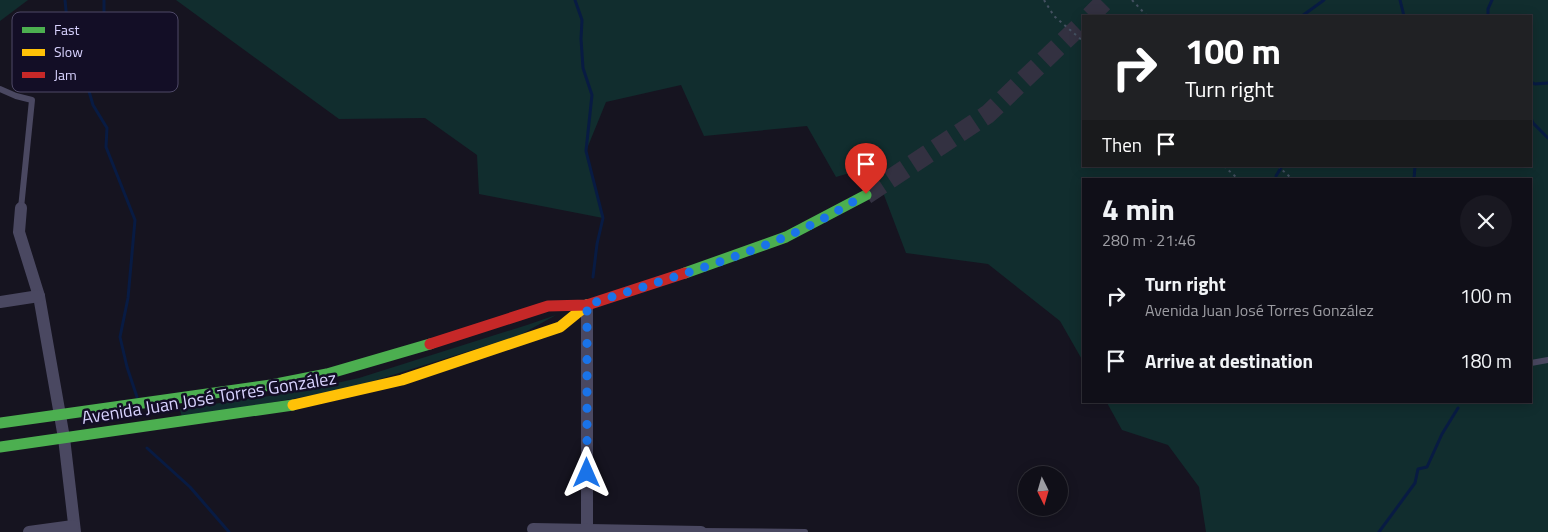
<!DOCTYPE html>
<meta charset="utf-8">
<style>
body{margin:0;font-family:"Titillium Web",sans-serif;background:#191821;color:#f1f3f6;height:100vh;display:flex;flex-direction:column;font-size:19px;white-space:nowrap}
*{box-sizing:border-box;margin:0}
p{font-size:16px;color:#9c9ca2}
.icon{flex:none;width:28px;height:28px;fill:none;stroke:currentColor;stroke-width:2;stroke-linecap:round;stroke-linejoin:round}
.map{position:relative;flex:1;overflow:hidden}
.details{position:absolute;left:1082px;top:178px;width:450px;height:225px;display:flex;flex-direction:column;background:#100f18;border-radius:0px;box-shadow:0 2px 12px #0003,0 0 0 1px #302f37}
.details>*{flex:none}
.hud{position:absolute;left:1082px;top:15px;width:450px;height:152px;border-radius:0px;box-shadow:0 2px 12px #0003,0 0 0 1px #302f37;background:#202124;color:#fff;overflow:hidden}
.needle{width:32px;rotate:175deg}
.fabs{position:absolute;left:1018px;top:466px;display:grid;gap:10px}
.fabs a{display:grid;place-items:center;width:50px;height:50px;border-radius:50%;background:#100f18;box-shadow:0 2px 12px #0003,0 0 0 1px #302f37;font-size:25px}
.pin{position:absolute;display:grid;place-items:center;width:42px;height:42px;color:#fff;margin:-51px -21px;border-radius:50% 50% 50% 0;rotate:-45deg;box-shadow:0 0 5px #0007}
.pin .icon{rotate:45deg}
.me{position:absolute;width:55px;margin:-28px;rotate:0deg;stroke-linejoin:round;filter:drop-shadow(0 0 4px #0008)}
.turn{display:flex;align-items:center;gap:18px;height:105px;padding:0 20px;font-size:22px}
.turn .icon{width:65px;height:65px;stroke-width:2.5}
.turn b{display:block;font-size:35px;line-height:42px}
.then{display:flex;align-items:center;height:48px;padding:0 20px;background:#0003;gap:10px;font-size:19px}
.round{display:grid;place-items:center;flex:none;width:52px;height:52px;border-radius:26px;background:#191821}
.headline{display:flex;align-items:center;justify-content:space-between;height:85px;padding:0 20px}
h1{font-size:30px;font-weight:700;line-height:38px}
ul{padding:0;list-style:none}
li{display:flex;align-items:center;gap:15px;height:65px;padding:0 20px}
li div{flex:1}
li b{display:block;font-size:19px}
li em{font-style:normal}
.map>svg:first-child{display:block}
.green{fill:#112d2e;fill-rule:evenodd}
.lines{fill:none;stroke-linecap:round;stroke-linejoin:round}
.stream{stroke:#081b43;stroke-width:3}
.primary-tunnel{stroke:#333141;stroke-width:19;stroke-dasharray:19 9;stroke-linecap:butt}
.path{stroke:#445161;stroke-width:2;stroke-dasharray:2.5 4;stroke-linecap:butt}
.lane{stroke:#4a4861;stroke-width:6}
.street{stroke:#4a4861;stroke-width:12}
.fast{stroke:#4caf50;stroke-width:11}
.slow{stroke:#ffc107;stroke-width:11}
.jam{stroke:#c62828;stroke-width:11}
.route{stroke:#1a73e8;stroke-width:9;stroke-dasharray:0 16.2}
.labels{text-anchor:middle;stroke-width:5;stroke-linejoin:round;paint-order:stroke}
.street-label{font-size:18px;fill:#d9d3ff;stroke:#130e26}
.key{fill:#130e26;stroke:#4e4967;stroke-width:1}
.key-label{font-size:14px;fill:#d9d3ff}
</style>
<div class="map">
<svg width="1548" height="532" viewBox="0 0 1548 532">
<rect width="100%" height="100%" fill="#161420"/>
<g class="green">
<polygon points="0,0 28,0 0,21"/>
<path d="M 176,0 L 1548,0 L 1548,532 L 1206,532 L 1199,487 L 1168,445 L 1122,430 L 1106,401 L 1531,401 L 1531,179 L 1084,179 L 1084,363 L 1060,321 L 988,264 L 906,253 L 873,166 L 836,177 L 807,126 L 704,136 L 681,85 L 606,102 L 586,151 L 603,218 L 479,194 L 477,155 L 425,118 L 339,119 ZM 1084,16 L 1531,16 L 1531,166 L 1084,166 Z"/>
<polygon points="556,315 520,335 348,389 182,418 180,409 296,392 359,378 527,325"/>
</g>
<g class="lines">
<g class="stream">
<polyline points="65,0 69,41 86,81"/>
<polyline points="104,0 104,14 89,35 102,47 101,61 86,81 93,105 107,128 106,147 135,220 128,298 120,337 127,367 137,397"/>
<polyline points="575,0 582,20 581,39 583,68 592,95 586,151 603,218 597,244 593,277"/>
<polyline points="1400,0 1404,16"/>
<polyline points="1302,16 1324,0"/>
<polyline points="1488,16 1488,9 1492,0"/>
<polyline points="1531,82 1535,84 1548,83"/>
<polyline points="1531,118 1533,123 1548,138"/>
<polyline points="1276,176 1282,166"/>
<polyline points="1414,179 1415,166"/>
<polyline points="147,448 190,487 229,532"/>
<polyline points="1379,532 1415,483 1418,469 1427,467 1442,434 1458,408"/>
</g>
<g class="primary-tunnel">
<polyline points="1090,16 1106,0"/>
<polyline points="866,195 988,114 1084,22"/>
</g>
<g class="path">
<polyline points="1044,0 1054,16 1084,42"/>
<polyline points="1132,0 1147,16"/>
<polyline points="1224,166 1238,179"/>
<polyline points="1278,166 1292,179"/>
</g>
<g class="lane">
<polyline points="0,89 16,96 32,100 21,208"/>
<polyline points="1531,363 1548,360"/>
<polyline points="701,531 805,532"/>
</g>
<g class="street">
<polyline points="21,208 19,232 39,296 64,438 75,532"/>
<polyline points="0,302 39,296"/>
<polyline points="587,305 587,532"/>
<polyline points="533,529 701,532"/>
<polyline points="29,532 73,526"/>
</g>
<g class="fast">
<polyline points="685,273 786,237 866,195"/>
<polyline points="0,423 271,385 327,374 430,344"/>
<polyline points="0,447 293,405"/>
</g>
<polyline class="slow" points="293,405 402,380 560,327 587,305"/>
<polyline class="jam" points="430,344 548,306 587,305 685,273"/>
</g>
<g class="lines">
<path class="route" d="M 587,473 L 587,305 C 653,283 721,264 785,237 C 813,225 840,210 866,194"/>
</g>
<g class="labels">
<g class="street-label">
<text transform="translate(209 398) rotate(-9)" y="6">Avenida Juan José Torres González</text>
</g>
</g>
<rect x="12" y="12" width="166" height="80" rx="8" class="key"/>
<rect x="22" y="27" width="23" height="6" fill="#4caf50"/>
<rect x="22" y="49" width="23" height="7" fill="#ffc107"/>
<rect x="22" y="72" width="23" height="6" fill="#c62828"/>
<g class="key-label">
<text x="54" y="35">Fast</text>
<text x="54" y="57">Slow</text>
<text x="54" y="80">Jam</text>
</g>
</svg>
<div class="fabs">
<a><svg class="needle" viewBox="-14 -14 28 28"><path d="M0-13l5 13h-10z" fill="#e53935"/><path d="M0 13l5-13h-10z" fill="#9c9ca2"/></svg></a>
</div>
<div class="pin" style="left:866px;top:194px;background:#d93025"><svg class="icon" aria-label="arrive" viewBox="0 0 24 24"><path d="M6 21V4h12l-3 4 3 4H6"/></svg></div>
<svg class="me" style="left:587px;top:473px" viewBox="-20 -20 40 40"><path d="M0-17L14 15 0 8-14 15z" fill="#1a73e8" stroke="#fff" stroke-width="4"/></svg>
<div class="hud">
<div class="turn"><svg class="icon" aria-label="right" viewBox="0 0 24 24"><path d="M7 20v-9h11M14 6l5 5-5 5"/></svg><div><b>100 m</b>Turn right</div></div>
<div class="then">Then<svg class="icon" aria-label="arrive" viewBox="0 0 24 24"><path d="M6 21V4h12l-3 4 3 4H6"/></svg></div>
</div>
<section class="details">
<div class="headline"><div><h1>4 min</h1><p>280 m · 21:46</p></div><a class="round"><svg class="icon" aria-label="close" viewBox="0 0 24 24"><path d="M6 6l12 12M18 6L6 18"/></svg></a></div>
<ul>
<li><svg class="icon" aria-label="right" viewBox="0 0 24 24"><path d="M7 20v-9h11M14 6l5 5-5 5"/></svg><div><b>Turn right</b><p>Avenida Juan José Torres González</p></div><em>100 m</em></li>
<li><svg class="icon" aria-label="arrive" viewBox="0 0 24 24"><path d="M6 21V4h12l-3 4 3 4H6"/></svg><div><b>Arrive at destination</b></div><em>180 m</em></li>
</ul>
</section>
</div>
